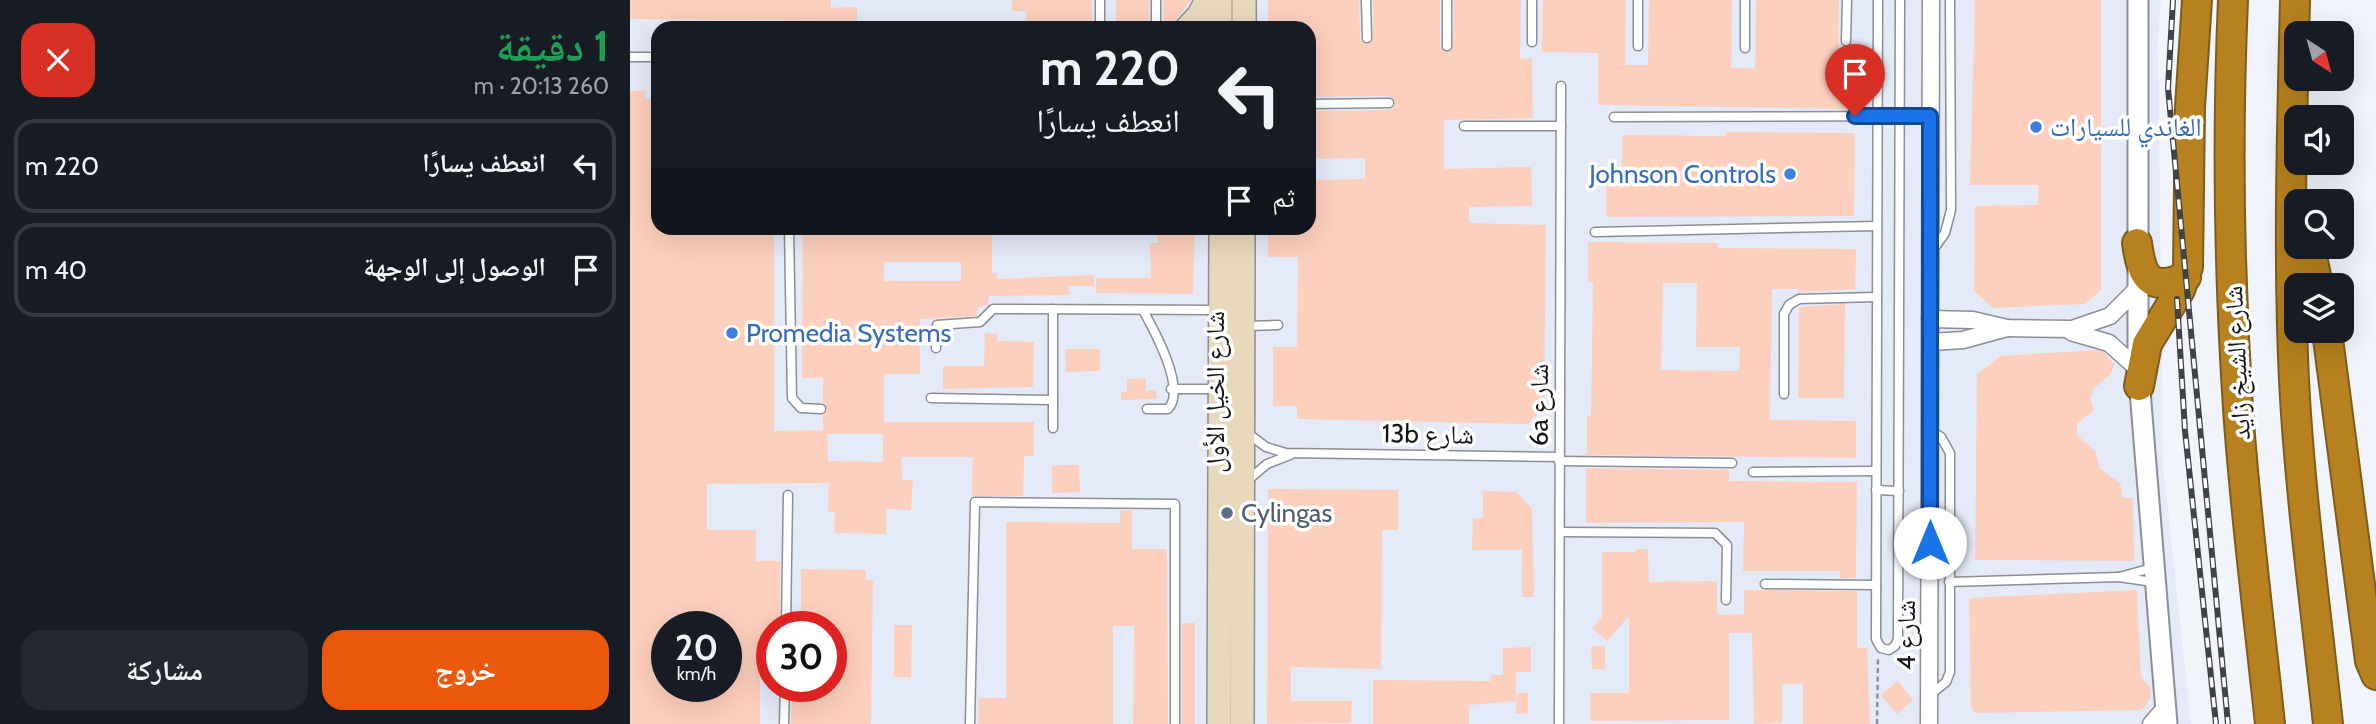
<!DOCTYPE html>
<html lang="ar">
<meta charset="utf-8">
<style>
body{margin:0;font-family:Cabin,"Noto Naskh Arabic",sans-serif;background:#242831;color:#f1f3f6;direction:rtl;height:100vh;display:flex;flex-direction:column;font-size:26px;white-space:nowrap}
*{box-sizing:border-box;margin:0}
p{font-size:23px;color:#9ea1a6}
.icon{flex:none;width:38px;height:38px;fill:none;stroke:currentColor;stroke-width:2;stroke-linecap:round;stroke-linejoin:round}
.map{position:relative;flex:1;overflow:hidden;direction:ltr}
.side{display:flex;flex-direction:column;background:#171b24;width:630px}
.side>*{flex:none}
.guide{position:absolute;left:21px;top:21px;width:665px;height:214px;border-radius:21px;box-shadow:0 7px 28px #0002;direction:rtl;background:#171b24;color:#f1f3f6;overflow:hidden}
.needle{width:46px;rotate:144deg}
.controls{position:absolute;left:1654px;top:21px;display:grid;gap:14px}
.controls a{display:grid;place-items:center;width:70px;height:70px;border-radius:14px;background:#171b24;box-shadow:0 7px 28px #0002;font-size:35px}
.speed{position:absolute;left:21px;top:611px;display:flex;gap:14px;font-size:35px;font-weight:700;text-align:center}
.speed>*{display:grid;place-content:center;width:91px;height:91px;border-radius:50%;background:#171b24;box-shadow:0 7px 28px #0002;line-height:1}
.speed small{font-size:18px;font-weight:400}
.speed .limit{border:10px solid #d22;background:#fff;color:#111}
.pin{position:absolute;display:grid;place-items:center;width:60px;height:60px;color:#fff;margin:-72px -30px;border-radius:50% 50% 50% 0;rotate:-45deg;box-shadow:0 0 7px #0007}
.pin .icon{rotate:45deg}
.me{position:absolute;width:77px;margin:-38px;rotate:0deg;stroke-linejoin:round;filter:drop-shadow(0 0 5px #0008)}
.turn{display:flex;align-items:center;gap:24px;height:147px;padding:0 21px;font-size:32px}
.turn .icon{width:91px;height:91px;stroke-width:2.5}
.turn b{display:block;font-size:49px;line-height:60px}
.then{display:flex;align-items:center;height:66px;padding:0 21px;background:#0003;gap:14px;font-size:26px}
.round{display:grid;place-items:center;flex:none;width:74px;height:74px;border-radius:21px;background:#242831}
.summary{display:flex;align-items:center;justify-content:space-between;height:119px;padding:0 21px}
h1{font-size:42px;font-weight:700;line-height:52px;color:#1e9e55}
.primary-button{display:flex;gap:14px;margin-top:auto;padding:14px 21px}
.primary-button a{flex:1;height:80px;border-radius:21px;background:#ea580c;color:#fff;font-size:28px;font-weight:700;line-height:80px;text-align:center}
.primary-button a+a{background:#242831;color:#f1f3f6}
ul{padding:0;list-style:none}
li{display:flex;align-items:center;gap:21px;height:94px;margin:0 14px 10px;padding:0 7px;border:4px solid #363941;border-radius:21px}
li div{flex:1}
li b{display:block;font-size:26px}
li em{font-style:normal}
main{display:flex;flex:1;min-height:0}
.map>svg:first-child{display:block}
.built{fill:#e5eaf9;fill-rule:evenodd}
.building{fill:#fdcfbd;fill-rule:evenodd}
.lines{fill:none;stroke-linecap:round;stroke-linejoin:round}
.service-casing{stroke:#8b8e95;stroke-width:11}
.minor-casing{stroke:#8b8e95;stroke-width:19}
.tertiary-casing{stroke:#8b8e95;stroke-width:23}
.secondary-casing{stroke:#8b8e95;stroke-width:26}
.motorway-casing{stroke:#7e5c1c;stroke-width:32}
.path{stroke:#8e9095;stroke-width:2.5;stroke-dasharray:5 3.5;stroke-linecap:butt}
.service{stroke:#fff;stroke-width:8}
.minor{stroke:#fff;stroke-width:16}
.tertiary{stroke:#fff;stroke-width:19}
.secondary{stroke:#e9d9bc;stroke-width:23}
.motorway{stroke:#b6811e;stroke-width:28}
.rail-casing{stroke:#414246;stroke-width:6}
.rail{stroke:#fff;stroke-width:3.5;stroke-dasharray:10;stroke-linecap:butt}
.route-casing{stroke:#114b97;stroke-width:18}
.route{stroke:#1a73e8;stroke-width:12}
.shop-dot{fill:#3f7fe0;stroke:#fff;stroke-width:2.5}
.service-dot{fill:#5c6f8a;stroke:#fff;stroke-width:2.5}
.labels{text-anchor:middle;stroke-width:7;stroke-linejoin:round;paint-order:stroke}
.shop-label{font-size:26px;fill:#366cbe;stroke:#fff;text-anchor:start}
.street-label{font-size:26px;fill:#151619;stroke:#fff}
.service-label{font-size:26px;fill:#4e5e75;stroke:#fff;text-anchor:start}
</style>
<main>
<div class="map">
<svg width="1746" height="724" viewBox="0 0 1746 724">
<rect width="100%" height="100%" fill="#f1f4fb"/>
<path class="built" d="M 0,0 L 1531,0 L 1528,40 L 1533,463 L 1561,724 L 0,724 ZM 28,28 L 679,28 L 679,228 L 28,228 ZM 37,626 L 96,626 L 96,686 L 37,686 ZM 142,626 L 201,626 L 201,686 L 142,686 Z"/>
<g class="building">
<polygon points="0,0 201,0 201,8 227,7 227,21 0,19"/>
<polygon points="382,0 462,0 462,23 396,23 396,11 382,11"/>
<rect x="486" y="0" width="33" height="23"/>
<polygon points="533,0 561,0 544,23 534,23"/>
<polygon points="638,0 729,0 730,38 736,44 743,39 743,0 810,0 810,46 816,52 823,47 824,0 891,0 890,59 902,58 903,118 814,120 814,169 901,167 902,206 839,207 839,223 916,225 914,408 898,424 667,419 667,406 643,406 643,347 667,347 668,257 638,257 638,228 679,228 679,180 735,179 735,158 679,159 679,111 759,110 765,104 759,96 679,97 679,28 638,28"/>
<polygon points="913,0 996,0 995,65 1018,65 1019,0 1102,0 1101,68 1125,68 1126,0 1209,0 1208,68 1227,68 1227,109 968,105 968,53 912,52"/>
<polygon points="1345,0 1471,0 1471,290 1455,304 1363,308 1344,291 1345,206 1408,205 1408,185 1340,185"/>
<path d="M 0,91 L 15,91 L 15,99 L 23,99 L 23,115 L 28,115 L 28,228 L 144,228 L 144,431 L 193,430 L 193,415 L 197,410 L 193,403 L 193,378 L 172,378 L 173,228 L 362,228 L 362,273 L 367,273 L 367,279 L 464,275 L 464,286 L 439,286 L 439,295 L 359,296 L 358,304 L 348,308 L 347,316 L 290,319 L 290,374 L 254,374 L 254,422 L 404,422 L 404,456 L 394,456 L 393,496 L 342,496 L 343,457 L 271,457 L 272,480 L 283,480 L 281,510 L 256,509 L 256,534 L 204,533 L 205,512 L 198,512 L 199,483 L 77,484 L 77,530 L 126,530 L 126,561 L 150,561 L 150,626 L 142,626 L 142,669 L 130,669 L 130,724 L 0,724 ZM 254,262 L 331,262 L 331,281 L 254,281 ZM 197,434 L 253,434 L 253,462 L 198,461 ZM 37,626 L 96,626 L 96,686 L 37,686 Z"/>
<polygon points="1096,132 1225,133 1224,216 976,217 976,169 992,169 992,135 1096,136"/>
<polygon points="527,228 565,228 563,294 466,293 466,278 521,278 520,243 528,243"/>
<path d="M 958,242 L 1088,243 L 1088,248 L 1226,249 L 1225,289 L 1169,292 L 1169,289 L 1142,289 L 1140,420 L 1226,421 L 1226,458 L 957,455 L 957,416 L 961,416 L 963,283 L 958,282 ZM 1033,283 L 1067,283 L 1066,347 L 1110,347 L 1109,371 L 1031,370 Z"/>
<polygon points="1215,304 1214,398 1168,398 1169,307"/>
<polygon points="355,333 368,334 367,341 404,342 403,387 313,389 313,366 354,366"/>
<polygon points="435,349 470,349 470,371 436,372"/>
<polygon points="1467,350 1474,352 1484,365 1481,374 1464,388 1460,398 1464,410 1447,424 1447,435 1466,452 1470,469 1490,483 1493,498 1503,498 1504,561 1345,560 1347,374 1371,356"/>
<polygon points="516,378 516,391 526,390 527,399 491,400 491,392 497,392 497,379"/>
<polygon points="430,465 449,465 450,492 422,493 422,466"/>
<polygon points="956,468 1099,470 1099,481 1227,482 1226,578 1210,578 1210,571 1113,571 1114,522 956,523"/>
<polygon points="638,489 768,490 768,530 752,530 751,669 661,667 661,701 722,701 721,723 637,724"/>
<polygon points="853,491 886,492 902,508 904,597 892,597 892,550 842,550 843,518 853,518"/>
<polygon points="502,510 502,549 537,549 538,724 503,724 504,626 483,626 483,724 348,724 349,698 376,698 376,522 490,523 490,511"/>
<polygon points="1006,549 1018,549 1019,582 1087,581 1087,615 1114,614 1114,590 1227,591 1227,648 1237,648 1240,724 1173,724 1173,684 1152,684 1152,723 1124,724 1122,633 1099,633 1099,720 960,721 960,693 999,693 999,616 977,641 962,628 972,617 972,552 1006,552"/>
<polygon points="171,569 236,570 236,580 243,580 241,724 161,724 162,686 201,686 201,626 171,626"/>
<polygon points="1507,590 1511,677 1521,689 1521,697 1514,708 1509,710 1345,713 1341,707 1339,598"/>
<rect x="552" y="623" width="13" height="101"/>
<polygon points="264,625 282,625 281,677 264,677"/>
<polygon points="961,646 975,646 975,669 962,669"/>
<polygon points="901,647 901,672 886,672 886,701 839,705 839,724 743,724 743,680 861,681 861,675 873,675 873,648"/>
<polygon points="1268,681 1283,700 1267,714 1251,695"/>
<polygon points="887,693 898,693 898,714 886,713"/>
</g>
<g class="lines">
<defs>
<g id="service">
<polyline points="470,0 470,28"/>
<polyline points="736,0 737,38"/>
<polyline points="902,0 902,42"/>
<polyline points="1115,0 1115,48"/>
<polyline points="1248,0 1246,639 1251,648 1259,650 1265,646 1268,639 1270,0"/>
<polyline points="526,28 526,0"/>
<polyline points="1216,41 1217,0"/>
<polyline points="817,46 817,0"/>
<polyline points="1008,46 1008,0"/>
<polyline points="0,57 28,57"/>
<polyline points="679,104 759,103"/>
<polyline points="984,117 1300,116"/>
<polyline points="834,126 931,126"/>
<polyline points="159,228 162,398 171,408 191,409"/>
<polyline points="965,232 1247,226"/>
<polyline points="1303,250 1315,233 1321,210 1320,0"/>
<polyline points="423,309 423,428"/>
<path d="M 513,310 C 524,330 557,389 538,409 L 517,409"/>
<polyline points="616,326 648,325"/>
<polyline points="306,348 307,325 350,322 363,309 589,310"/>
<polyline points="541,389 589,389"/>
<polyline points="1154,394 1154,314 1159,305 1169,299 1247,297"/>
<polyline points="301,398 423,400"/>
<polyline points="616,432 636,447 656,453 930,457"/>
<polyline points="929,461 1102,463"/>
<polyline points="1123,472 1246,471"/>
<polyline points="618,480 637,464 660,455"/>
<polyline points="1246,490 1269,491"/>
<polyline points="930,532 1085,533 1097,545 1096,600"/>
<polyline points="1489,577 1522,568"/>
<polyline points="1319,582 1489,577 1523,582"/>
<polyline points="1135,584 1246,585"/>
<polyline points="156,626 158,495"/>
<polyline points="1300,695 1316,682 1320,672 1320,453 1311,437 1301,431"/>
<polyline points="154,724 155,686"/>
<polyline points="340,724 345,502 545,504 545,724"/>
<polyline points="929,724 931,86"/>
</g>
<g id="minor">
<polyline points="1300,319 1343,320 1377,328 1442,329 1480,316 1506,290"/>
<polyline points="1441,332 1479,343 1508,369"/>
<polyline points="1301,342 1333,340 1377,328"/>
<polyline points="1299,724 1301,0"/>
<polyline points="1521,724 1535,708"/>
</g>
<polyline id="tertiary" points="1508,0 1508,366 1537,724"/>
<g id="secondary">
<polyline points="590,0 590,28"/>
<polyline points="557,28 569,15 577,0"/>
<polyline points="614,28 614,0"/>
<polyline points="589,724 591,228"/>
<polyline points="612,724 613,228"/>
</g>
<g id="motorway">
<path d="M 1603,0 C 1597,136 1599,272 1608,408 C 1615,513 1629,619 1640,724"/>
<path d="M 1665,0 C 1662,127 1658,255 1664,381 C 1670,496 1686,610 1698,724"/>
<path d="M 1507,243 C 1512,278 1519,292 1556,277"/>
<polyline points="1680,247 1688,285"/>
<polyline points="1697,331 1740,661 1746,675"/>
<polyline points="1509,386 1517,344 1550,290 1558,267 1560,107 1567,0"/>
</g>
</defs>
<use href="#service" class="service-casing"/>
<use href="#minor" class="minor-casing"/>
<use href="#tertiary" class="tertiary-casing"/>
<use href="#secondary" class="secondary-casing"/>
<use href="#motorway" class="motorway-casing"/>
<polyline class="path" points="1247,724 1248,656"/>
<use href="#service" class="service"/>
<use href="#minor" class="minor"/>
<use href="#tertiary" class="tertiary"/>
<use href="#secondary" class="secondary"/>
<use href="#motorway" class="motorway"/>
<defs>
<g id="rail">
<polyline points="1543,0 1538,88 1598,724"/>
<polyline points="1547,299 1555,431 1586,724"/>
</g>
</defs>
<use href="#rail" class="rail-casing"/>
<use href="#rail" class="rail"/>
</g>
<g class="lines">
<defs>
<polyline id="route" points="1225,116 1300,116 1300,543"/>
</defs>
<use href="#route" class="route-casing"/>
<use href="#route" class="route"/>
</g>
<g class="shop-dot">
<circle cx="1406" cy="127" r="7"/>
<circle cx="1160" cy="174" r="7"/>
<circle cx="102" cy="333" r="7"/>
</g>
<circle class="service-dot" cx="597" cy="513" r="7"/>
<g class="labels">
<g class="shop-label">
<text x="1420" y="136">الغاندي للسيارات</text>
<text x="1146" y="183" text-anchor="end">Johnson Controls</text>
<text x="116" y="342">Promedia Systems</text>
</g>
<g class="street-label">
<text transform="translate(1607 363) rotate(-93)" y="9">شارع الشيخ زايد</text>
<text transform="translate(585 392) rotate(-90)" y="9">شارع الخيل الأول</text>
<text transform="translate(909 405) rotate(-90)" y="9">6a شارع</text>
<text transform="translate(798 434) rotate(1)" y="9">13b شارع</text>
<text transform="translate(1276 635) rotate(-90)" y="9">شارع 4</text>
</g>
<g class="service-label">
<text x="611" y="522">Cylingas</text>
</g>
</g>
</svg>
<div class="controls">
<a><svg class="needle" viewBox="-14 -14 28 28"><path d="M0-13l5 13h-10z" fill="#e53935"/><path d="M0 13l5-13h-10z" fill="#9ea1a6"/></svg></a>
<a><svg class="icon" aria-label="sound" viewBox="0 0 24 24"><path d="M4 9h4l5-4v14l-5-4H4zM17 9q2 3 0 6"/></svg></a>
<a><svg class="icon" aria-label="search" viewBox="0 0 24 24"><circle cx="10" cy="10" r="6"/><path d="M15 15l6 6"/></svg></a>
<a><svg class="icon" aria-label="layers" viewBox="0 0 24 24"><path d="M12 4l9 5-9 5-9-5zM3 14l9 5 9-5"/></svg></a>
</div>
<div class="speed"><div>20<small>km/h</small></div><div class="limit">30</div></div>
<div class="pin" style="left:1225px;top:116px;background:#d93025"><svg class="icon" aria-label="arrive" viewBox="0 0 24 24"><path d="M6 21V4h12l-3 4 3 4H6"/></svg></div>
<svg class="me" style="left:1300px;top:543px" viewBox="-20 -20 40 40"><circle r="19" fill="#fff"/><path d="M0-13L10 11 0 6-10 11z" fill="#1a73e8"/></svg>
<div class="guide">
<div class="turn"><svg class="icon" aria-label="left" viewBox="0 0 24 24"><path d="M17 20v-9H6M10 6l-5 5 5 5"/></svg><div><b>220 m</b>انعطف يسارًا</div></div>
<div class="then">ثم<svg class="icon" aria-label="arrive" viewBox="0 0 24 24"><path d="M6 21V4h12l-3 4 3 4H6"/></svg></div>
</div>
</div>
<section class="side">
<div class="summary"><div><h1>1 دقيقة</h1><p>260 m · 20:13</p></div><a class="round" style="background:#d93025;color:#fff"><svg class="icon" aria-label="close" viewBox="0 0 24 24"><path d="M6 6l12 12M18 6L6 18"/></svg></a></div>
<ul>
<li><svg class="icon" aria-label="left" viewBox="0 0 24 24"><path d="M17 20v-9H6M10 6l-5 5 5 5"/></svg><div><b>انعطف يسارًا</b></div><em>220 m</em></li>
<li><svg class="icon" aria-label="arrive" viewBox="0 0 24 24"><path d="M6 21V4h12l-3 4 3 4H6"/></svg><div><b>الوصول إلى الوجهة</b></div><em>40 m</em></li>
</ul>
<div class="primary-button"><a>خروج</a><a>مشاركة</a></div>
</section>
</main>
